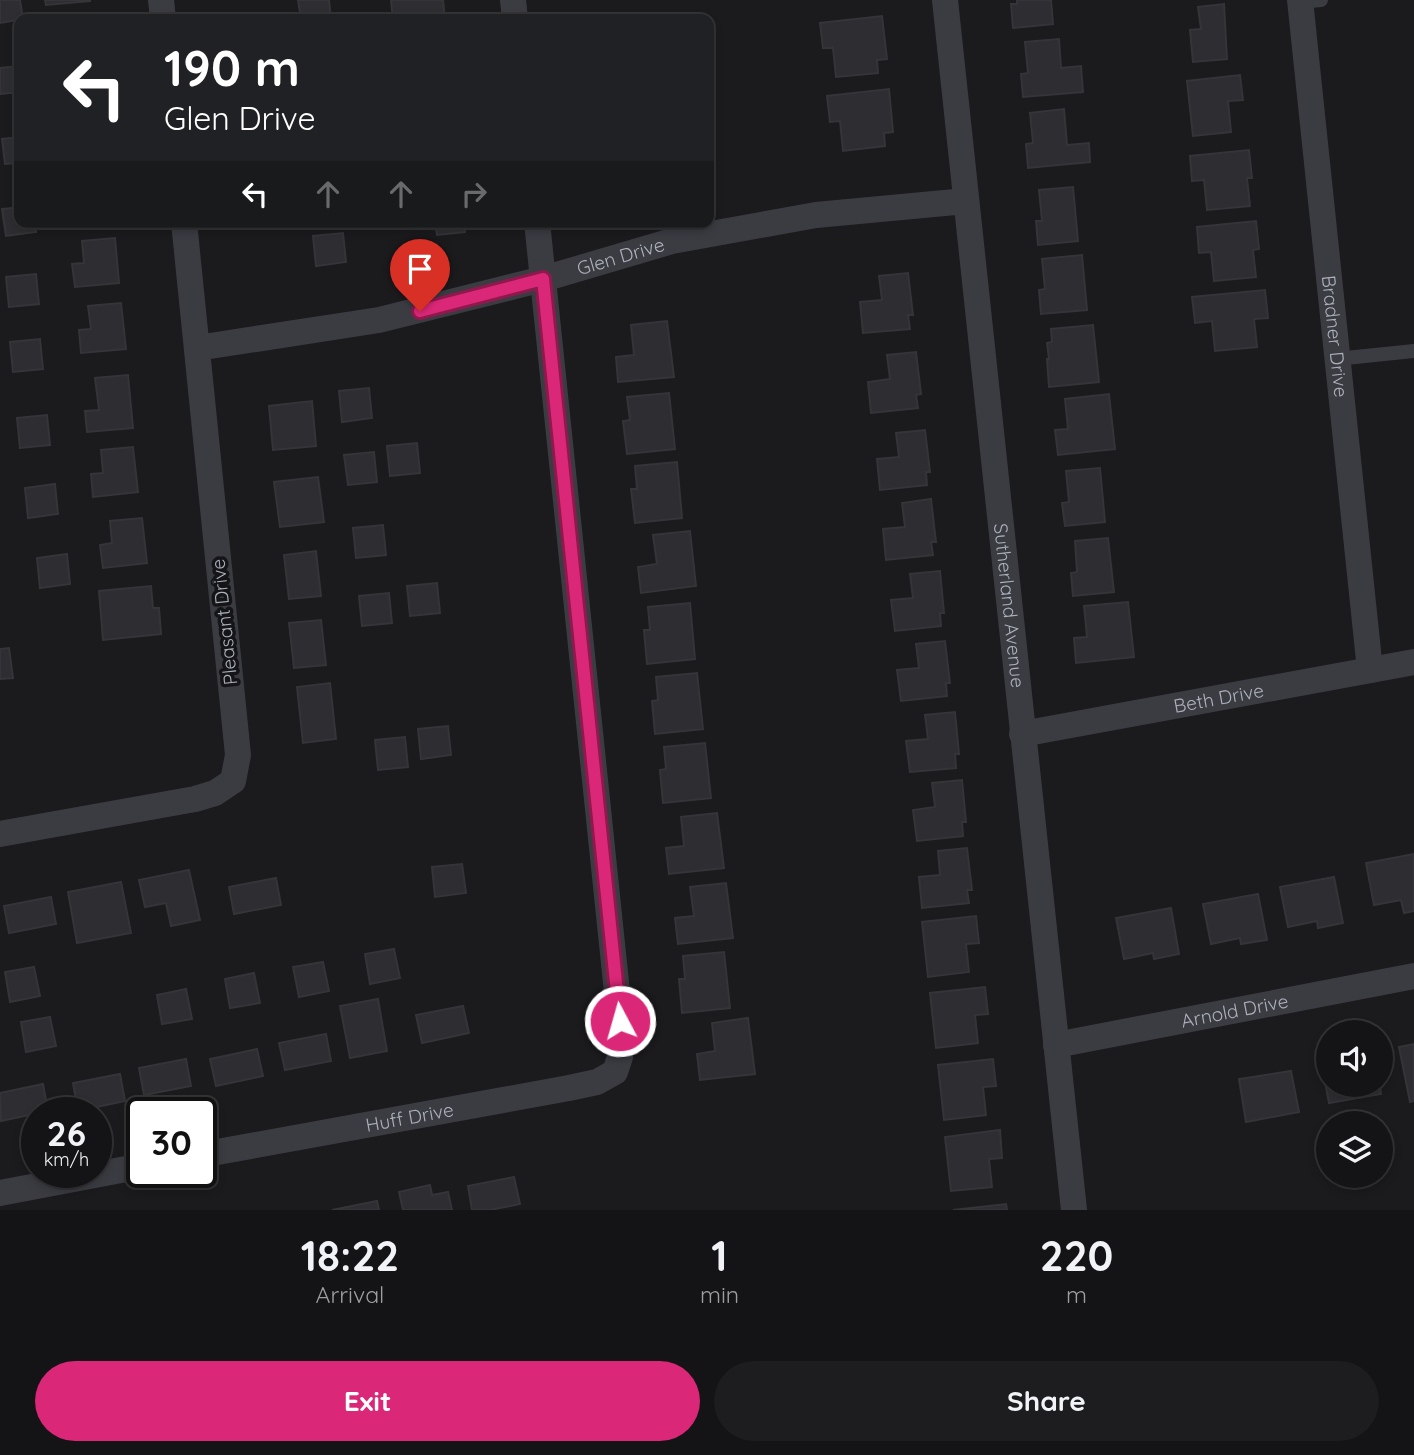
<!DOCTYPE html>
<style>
body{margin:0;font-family:Quicksand,sans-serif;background:#1d1d1f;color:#f1f3f6;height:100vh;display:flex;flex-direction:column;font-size:26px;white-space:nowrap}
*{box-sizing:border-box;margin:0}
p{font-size:23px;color:#9d9ea1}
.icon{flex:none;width:38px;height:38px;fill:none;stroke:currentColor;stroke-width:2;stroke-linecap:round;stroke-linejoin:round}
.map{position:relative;height:1210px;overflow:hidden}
.panel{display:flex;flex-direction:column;background:#141416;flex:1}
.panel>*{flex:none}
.hud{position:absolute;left:14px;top:14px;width:700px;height:214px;border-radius:14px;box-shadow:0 4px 10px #0003,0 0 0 2px #333335;background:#202124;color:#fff;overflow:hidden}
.buttons{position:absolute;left:1316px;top:1020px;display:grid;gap:14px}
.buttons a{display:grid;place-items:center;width:77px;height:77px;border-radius:50%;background:#141416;box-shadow:0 4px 10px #0003,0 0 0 2px #333335;font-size:35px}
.speed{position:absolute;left:21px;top:1097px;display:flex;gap:14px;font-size:35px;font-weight:700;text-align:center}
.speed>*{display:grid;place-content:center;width:91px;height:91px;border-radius:50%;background:#141416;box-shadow:0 4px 10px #0003,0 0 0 2px #333335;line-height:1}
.speed small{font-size:18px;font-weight:400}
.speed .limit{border:4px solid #111;border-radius:10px;background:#fff;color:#111}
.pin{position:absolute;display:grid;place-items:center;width:60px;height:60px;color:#fff;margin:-72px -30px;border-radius:50% 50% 50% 0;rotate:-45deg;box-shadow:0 0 7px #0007}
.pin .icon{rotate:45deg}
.me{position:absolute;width:77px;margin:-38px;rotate:354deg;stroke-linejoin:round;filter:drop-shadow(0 0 5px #0008)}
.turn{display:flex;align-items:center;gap:24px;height:147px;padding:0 35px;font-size:32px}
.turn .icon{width:91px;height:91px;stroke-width:2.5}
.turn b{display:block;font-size:49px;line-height:60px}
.lanes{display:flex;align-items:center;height:66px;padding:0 35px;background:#0003;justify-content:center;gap:35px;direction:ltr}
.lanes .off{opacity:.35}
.eta{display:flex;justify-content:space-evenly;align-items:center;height:119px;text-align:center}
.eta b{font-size:42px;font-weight:700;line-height:49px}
.button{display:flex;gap:14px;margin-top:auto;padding:14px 35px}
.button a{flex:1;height:80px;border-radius:42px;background:#db2777;color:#fff;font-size:28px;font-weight:700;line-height:80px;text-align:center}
.button a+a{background:#1d1d1f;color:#f1f3f6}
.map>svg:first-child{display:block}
.building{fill:#2e2d31;stroke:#353439;stroke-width:2}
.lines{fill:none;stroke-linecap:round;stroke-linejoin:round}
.service{stroke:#3b3c42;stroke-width:14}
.minor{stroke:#3b3c42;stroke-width:26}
.route-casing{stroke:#8e194d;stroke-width:18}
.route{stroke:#db2777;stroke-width:12}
.labels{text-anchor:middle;stroke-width:7;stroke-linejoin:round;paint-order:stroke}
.street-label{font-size:19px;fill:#adb1bc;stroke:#151518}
</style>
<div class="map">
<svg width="1414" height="1210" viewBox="0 0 1414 1210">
<rect width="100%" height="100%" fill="#1b1a1d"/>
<g class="building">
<polygon points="0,0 20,0 23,19 0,23"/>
<polygon points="45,0 90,0 90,1 46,5"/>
<polygon points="298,0 329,0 331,19 301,19"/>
<polygon points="391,0 443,0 445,19 393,19"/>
<polygon points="1017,0 1051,0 1053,24 1013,28 1011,4 1017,4"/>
<polygon points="1224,4 1227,59 1193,62 1190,30 1201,29 1198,7"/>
<polygon points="882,16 887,59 877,60 878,73 836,77 833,48 823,48 820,23"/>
<polygon points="1059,39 1061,68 1081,66 1083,92 1023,97 1021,74 1028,73 1025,42"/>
<polygon points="19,66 19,92 0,94 0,68"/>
<polygon points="1240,75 1243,100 1228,101 1231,132 1193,136 1187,81"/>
<polygon points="889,89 893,132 884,133 885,146 843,151 840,121 830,122 827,96"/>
<polygon points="1064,109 1067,145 1089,143 1090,162 1028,168 1026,144 1033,143 1030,113"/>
<polygon points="19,137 19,163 5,164 2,139"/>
<polygon points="1249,150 1252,178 1247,178 1250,206 1207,210 1204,180 1192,181 1190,156"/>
<polygon points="1073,187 1078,241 1038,245 1036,221 1042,221 1039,190"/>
<polygon points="19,207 19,222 35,222 36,232 6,236 2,209"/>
<polygon points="1256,221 1259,249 1253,250 1256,277 1214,281 1211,252 1199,253 1197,227"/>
<polygon points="435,222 464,222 465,232 437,235"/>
<polygon points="343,233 346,262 316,266 313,236"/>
<polygon points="115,238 119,283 75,287 72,264 84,263 82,241"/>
<polygon points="1082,255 1087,310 1041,314 1039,290 1045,289 1042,259"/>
<polygon points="908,273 913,315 908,315 910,329 863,333 860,302 882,300 879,276"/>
<polygon points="36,274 39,304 9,307 6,277"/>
<polygon points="1265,290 1268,318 1254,319 1257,347 1215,351 1212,321 1195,323 1192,297"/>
<polygon points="121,303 126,349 81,353 79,330 91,329 88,306"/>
<polygon points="667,321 674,377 618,382 616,357 634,355 631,325"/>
<polygon points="1093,325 1099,382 1049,387 1047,359 1049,359 1047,343 1052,342 1051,329"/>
<polygon points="40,339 43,369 13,372 10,342"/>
<polygon points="916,352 921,394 916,395 918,408 871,413 868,382 890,379 887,355"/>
<polygon points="128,375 133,428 87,432 85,411 99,410 95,378"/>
<polygon points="369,388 372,418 342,422 339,391"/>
<polygon points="669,393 675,449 627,454 623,421 630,420 627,397"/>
<polygon points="1109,394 1115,449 1058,455 1055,430 1068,429 1065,399"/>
<polygon points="312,401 316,446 273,450 269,406"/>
<polygon points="47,415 50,445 20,448 17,418"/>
<polygon points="925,430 930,472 926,472 927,485 880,490 877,459 899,457 896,433"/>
<polygon points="417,443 420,473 390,476 387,446"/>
<polygon points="133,447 138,492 93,497 91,474 103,473 101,450"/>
<polygon points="374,452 377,482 348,485 344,455"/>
<polygon points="677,462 682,518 635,523 631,489 637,489 635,466"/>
<polygon points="1100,468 1105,522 1065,526 1062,503 1069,502 1066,471"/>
<polygon points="318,477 324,522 280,527 274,482"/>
<polygon points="55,484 58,514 28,518 25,488"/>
<polygon points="931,499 936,542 931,542 933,555 886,560 883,529 905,527 902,503"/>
<polygon points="142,518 147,563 103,568 100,545 112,543 110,521"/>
<polygon points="383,525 386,555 356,558 353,528"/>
<polygon points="690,531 696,586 641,593 638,567 657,564 653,535"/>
<polygon points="1108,538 1114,592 1073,596 1071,573 1077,572 1075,541"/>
<polygon points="316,551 321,596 289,599 284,555"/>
<polygon points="67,554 70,584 40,588 37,558"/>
<polygon points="940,571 944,613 940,613 941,626 895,631 891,600 913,598 910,574"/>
<polygon points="437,583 440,613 410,616 407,586"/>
<polygon points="151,586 153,608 159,608 161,634 103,640 99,591"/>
<polygon points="389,593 392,623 362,626 359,596"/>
<polygon points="1128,602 1134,657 1076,663 1074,638 1087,637 1084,606"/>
<polygon points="690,603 695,659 647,664 644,630 650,630 648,607"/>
<polygon points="321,620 326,665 294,668 289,623"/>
<polygon points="945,641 950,683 946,683 947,696 901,701 897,670 919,668 916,644"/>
<polygon points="9,648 13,678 0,679 0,649"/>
<polygon points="697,673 703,729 655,734 652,701 658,700 656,677"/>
<polygon points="330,683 336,739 303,743 297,687"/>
<polygon points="955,712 959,754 955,754 956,768 910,772 906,741 928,739 925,715"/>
<polygon points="448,726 451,755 421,759 418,729"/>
<polygon points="405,737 408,767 378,770 375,740"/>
<polygon points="705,743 711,798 663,803 660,770 666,769 664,747"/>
<polygon points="962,780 966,822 962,822 963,836 917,841 913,810 935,807 932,783"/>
<polygon points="717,813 724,868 669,874 666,848 684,846 681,817"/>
<polygon points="967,848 972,890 967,890 969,903 922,908 919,877 940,875 938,851"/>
<polygon points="1414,854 1414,911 1404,913 1401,900 1374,905 1366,863"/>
<polygon points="462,864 466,893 435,897 432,867"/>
<polygon points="189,870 200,920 171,926 166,903 145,907 139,880"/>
<polygon points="1334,877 1343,923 1318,928 1317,921 1288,927 1280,887"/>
<polygon points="276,878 281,905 234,914 229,887"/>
<polygon points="121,882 131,933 77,943 68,892"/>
<polygon points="726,883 733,938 678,944 675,918 694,916 690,887"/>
<polygon points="1258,894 1267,940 1241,944 1240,938 1211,944 1203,904"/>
<polygon points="51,897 56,924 9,933 4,906"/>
<polygon points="1171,908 1179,954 1154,959 1153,953 1124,959 1116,918"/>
<polygon points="976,916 979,943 966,944 969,972 928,977 922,922"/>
<polygon points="394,949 400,978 370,984 365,954"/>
<polygon points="724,952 730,1008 682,1013 679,979 685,979 683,956"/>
<polygon points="323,962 329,991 299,997 293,967"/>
<polygon points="34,967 40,996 10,1002 5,972"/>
<polygon points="254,973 260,1003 230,1008 225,979"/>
<polygon points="985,987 988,1014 975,1015 978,1043 936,1048 930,993"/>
<polygon points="186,989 192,1019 162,1024 157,995"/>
<polygon points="378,999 387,1051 350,1058 340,1006"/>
<polygon points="463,1006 469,1033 422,1043 416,1015"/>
<polygon points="50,1017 56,1046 26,1052 21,1022"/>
<polygon points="748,1018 755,1074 700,1080 697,1054 715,1051 712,1023"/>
<polygon points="326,1034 331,1061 285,1070 279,1043"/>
<polygon points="1414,1044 1414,1101 1410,1102 1399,1047"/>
<polygon points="257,1049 263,1076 216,1086 210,1059"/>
<polygon points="186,1059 191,1086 144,1095 139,1068"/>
<polygon points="993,1059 996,1086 983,1087 986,1115 944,1120 938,1065"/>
<polygon points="1328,1059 1328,1085 1380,1085 1381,1094 1329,1103 1321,1061"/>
<polygon points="1291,1071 1299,1112 1246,1122 1239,1079"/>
<polygon points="120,1074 125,1101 78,1111 73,1083"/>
<polygon points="43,1084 48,1111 1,1121 0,1093"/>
<polygon points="1000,1130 1002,1158 989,1159 992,1187 951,1191 945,1137"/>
<polygon points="514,1177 520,1204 490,1210 472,1210 468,1186"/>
<polygon points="430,1185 432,1195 448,1192 452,1210 403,1210 399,1192"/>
<polygon points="377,1201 379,1210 332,1210"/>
<polygon points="1006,1204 1007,1210 953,1210"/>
</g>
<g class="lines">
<g class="service">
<polyline points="1300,2 1321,0"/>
<polyline points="1336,359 1414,351"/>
</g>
<g class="minor">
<polyline points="161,0 163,19"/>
<polyline points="513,0 515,19"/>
<path id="s1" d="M 945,0 L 1074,1210"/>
<path id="s2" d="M 1300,0 L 1370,670"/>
<path id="s3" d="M 197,348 L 379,320 L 543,279 L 672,241 L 816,215 L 966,201"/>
<path id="s4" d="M 1022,734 L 1414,662"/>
<polyline points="0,834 195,799 215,793 233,781 238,755 184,222"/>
<path id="s5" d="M 1056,1045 L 1414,976"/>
<path id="s6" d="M 201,1155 L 569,1088 L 597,1082 L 615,1072 L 620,1057 L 622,1040 L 537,222"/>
<polyline points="0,1193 142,1166"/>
</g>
</g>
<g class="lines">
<defs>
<polyline id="route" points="420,311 543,279 620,1021"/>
</defs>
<use href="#route" class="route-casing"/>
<use href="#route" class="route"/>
</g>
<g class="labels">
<g class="street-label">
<text dy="7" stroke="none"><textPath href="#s3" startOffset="434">Glen Drive</textPath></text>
<text dy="7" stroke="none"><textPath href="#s2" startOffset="338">Bradner Drive</textPath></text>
<text dy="7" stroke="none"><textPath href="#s1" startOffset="609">Sutherland Avenue</textPath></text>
<text transform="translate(224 622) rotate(-96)" y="7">Pleasant Drive</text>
<text dy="7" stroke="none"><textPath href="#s4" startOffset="200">Beth Drive</textPath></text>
<text dy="7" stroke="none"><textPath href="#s5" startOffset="182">Arnold Drive</textPath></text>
<text dy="7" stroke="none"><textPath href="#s6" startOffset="212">Huff Drive</textPath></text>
</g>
</g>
</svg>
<div class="buttons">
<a><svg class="icon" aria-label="sound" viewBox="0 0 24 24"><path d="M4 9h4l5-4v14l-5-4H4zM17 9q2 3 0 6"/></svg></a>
<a><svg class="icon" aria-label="layers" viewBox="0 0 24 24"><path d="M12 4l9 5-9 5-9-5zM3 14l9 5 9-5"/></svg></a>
</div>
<div class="speed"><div>26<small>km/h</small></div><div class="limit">30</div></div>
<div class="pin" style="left:420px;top:311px;background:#d93025"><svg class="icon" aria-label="arrive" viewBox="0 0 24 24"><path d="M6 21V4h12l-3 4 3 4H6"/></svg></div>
<svg class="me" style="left:620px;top:1021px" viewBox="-20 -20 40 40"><circle r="17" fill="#db2777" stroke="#fff" stroke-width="3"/><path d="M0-11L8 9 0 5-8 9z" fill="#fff"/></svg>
<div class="hud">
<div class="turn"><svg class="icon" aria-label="left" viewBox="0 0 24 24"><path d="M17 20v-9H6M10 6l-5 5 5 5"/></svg><div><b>190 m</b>Glen Drive</div></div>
<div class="lanes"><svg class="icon" aria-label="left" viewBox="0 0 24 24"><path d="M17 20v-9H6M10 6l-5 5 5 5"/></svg><svg class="icon off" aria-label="ahead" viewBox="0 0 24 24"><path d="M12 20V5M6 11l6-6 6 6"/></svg><svg class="icon off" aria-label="ahead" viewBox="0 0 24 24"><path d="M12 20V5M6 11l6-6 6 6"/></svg><svg class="icon off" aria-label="right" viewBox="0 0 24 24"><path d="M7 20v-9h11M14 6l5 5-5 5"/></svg></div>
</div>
</div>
<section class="panel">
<div class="eta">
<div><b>18:22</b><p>Arrival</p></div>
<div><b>1</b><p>min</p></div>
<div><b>220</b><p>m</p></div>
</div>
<div class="button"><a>Exit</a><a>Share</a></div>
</section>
